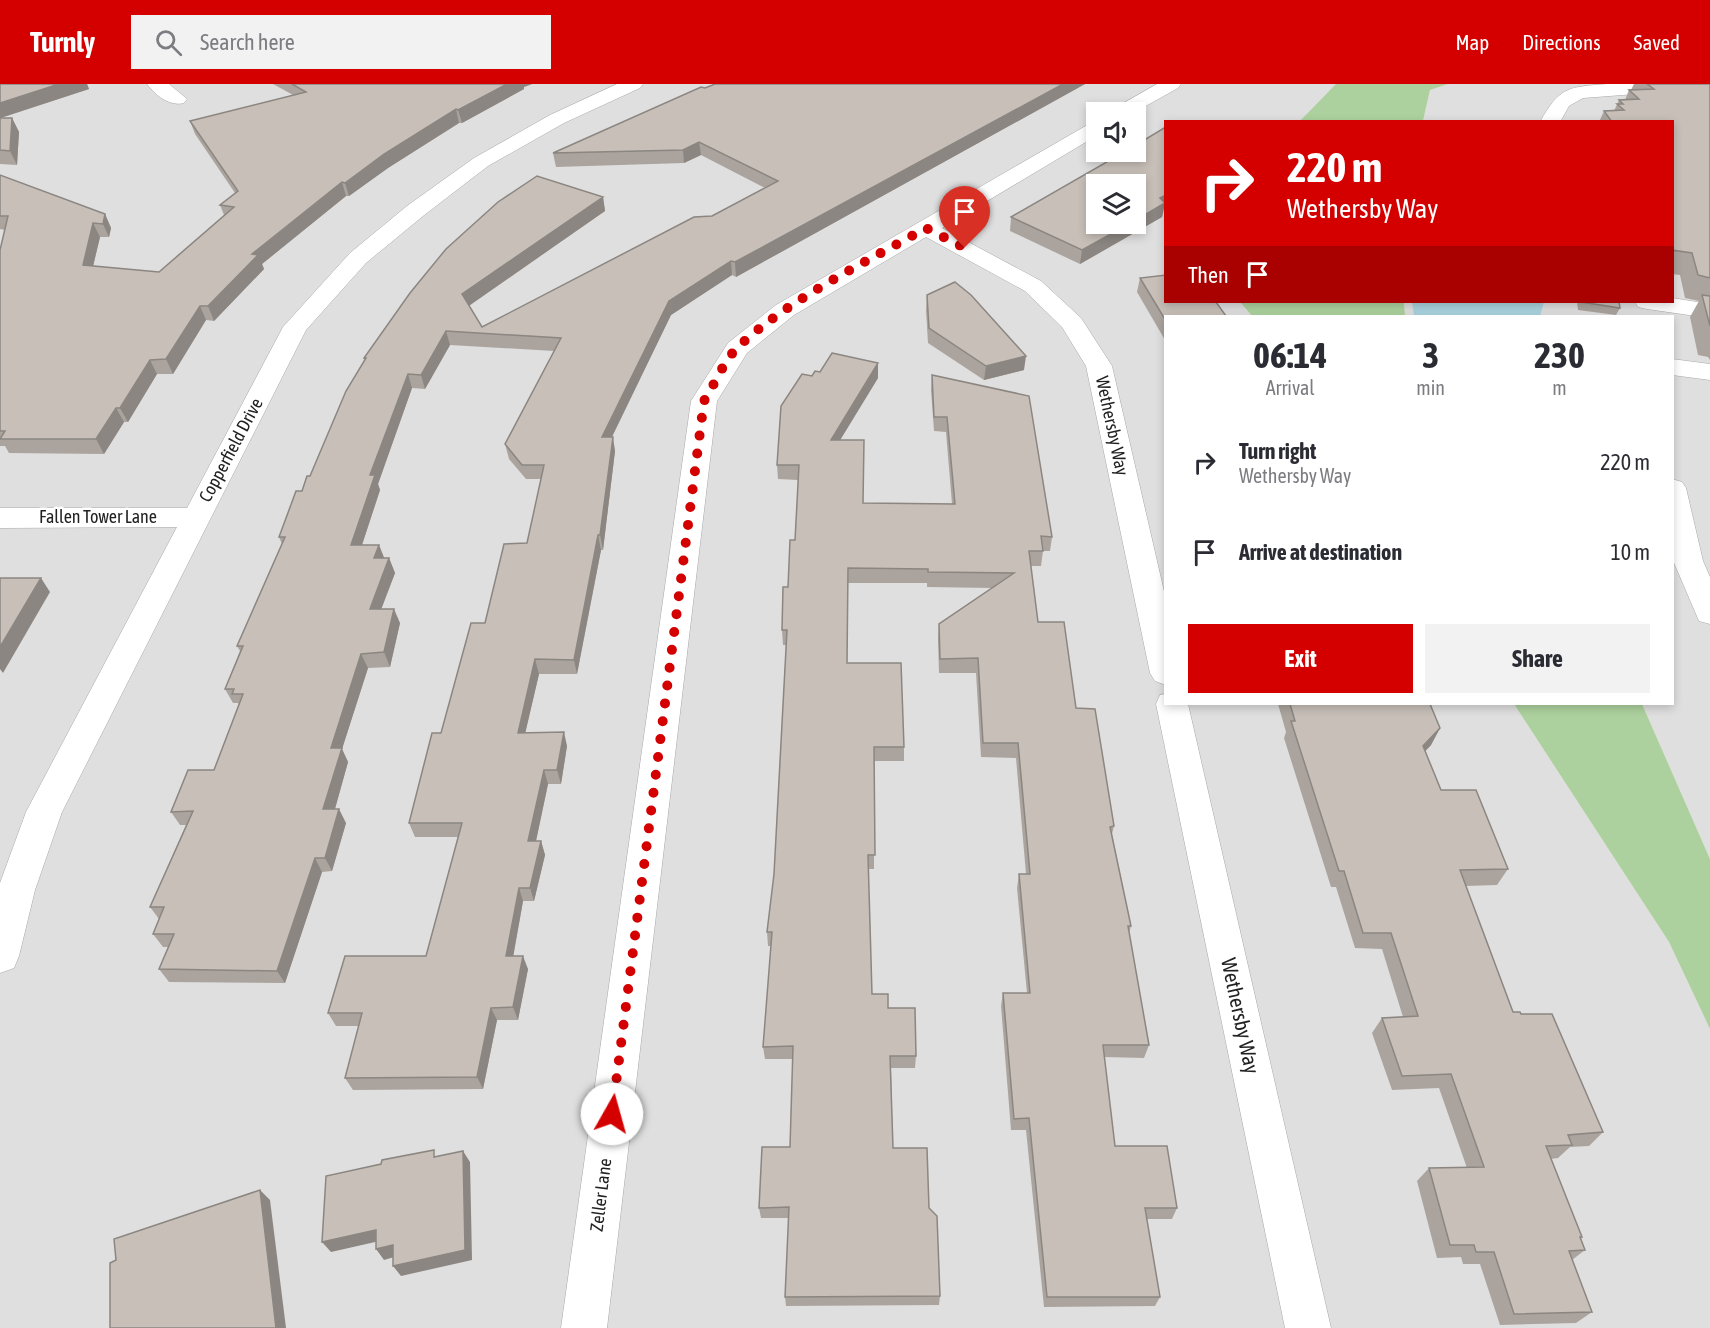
<!DOCTYPE html>
<style>
body{margin:0;font-family:"Asap Condensed",sans-serif;background:#f2f2f3;color:#2b2b33;height:100vh;display:flex;flex-direction:column;font-size:22px;white-space:nowrap}
*{box-sizing:border-box;margin:0}
p{font-size:20px;color:#7c7c81}
.icon{flex:none;width:33px;height:33px;fill:none;stroke:currentColor;stroke-width:2;stroke-linecap:round;stroke-linejoin:round}
.map{position:relative;flex:1;overflow:hidden}
.panel{position:absolute;left:1164px;top:231px;width:510px;height:390px;display:flex;flex-direction:column;background:#fff;border-radius:0px;box-shadow:0 3px 9px #0003}
.panel>*{flex:none}
.hud{position:absolute;left:1164px;top:36px;width:510px;height:183px;border-radius:0px;box-shadow:0 3px 9px #0003;background:#d40000;color:#fff;overflow:hidden}
.controls{position:absolute;left:1086px;top:18px;display:grid;gap:12px}
.controls a{display:grid;place-items:center;width:60px;height:60px;border-radius:0px;background:#fff;box-shadow:0 3px 9px #0003;font-size:30px}
.pin{position:absolute;display:grid;place-items:center;width:51px;height:51px;color:#fff;margin:-62px -26px;border-radius:50% 50% 50% 0;rotate:-45deg;box-shadow:0 0 6px #0007}
.pin .icon{rotate:45deg}
.me{position:absolute;width:66px;margin:-33px;rotate:7deg;stroke-linejoin:round;filter:drop-shadow(0 0 4px #0008)}
.turn{display:flex;align-items:center;gap:21px;height:126px;padding:0 24px;font-size:27px}
.turn .icon{width:78px;height:78px;stroke-width:2.5}
.turn b{display:block;font-size:42px;line-height:51px}
.then{display:flex;align-items:center;height:57px;padding:0 24px;background:#0003;gap:12px;font-size:22px}
.eta{display:flex;justify-content:space-evenly;align-items:center;height:102px;text-align:center}
.eta b{font-size:36px;font-weight:700;line-height:42px}
.action{display:flex;gap:12px;margin-top:auto;padding:12px 24px}
.action a{flex:1;height:69px;border-radius:0px;background:#d40000;color:#fff;font-size:24px;font-weight:700;line-height:69px;text-align:center}
.action a+a{background:#f2f2f3;color:#2b2b33}
ul{padding:0;list-style:none}
li{display:flex;align-items:center;gap:18px;height:90px;padding:0 24px}
li div{flex:1}
li b{display:block;font-size:22px}
li em{font-style:normal}
header{display:flex;align-items:center;gap:36px;box-sizing:border-box;height:84px;padding:0 30px;background:#d40000;color:#fff}
header strong{font-size:28px}
nav{display:flex;gap:33px;margin-inline-start:auto;font-size:21px}
.search{width:420px;height:54px;background:#f2f2f3;display:flex;align-items:center;gap:15px;box-sizing:border-box;padding:0 21px;border-radius:0px;color:#7c7c81;font-size:22px}
.map>svg:first-child{display:block}
.residential{fill:#e0dfdf;fill-rule:evenodd}
.forest{fill:#add19e}
.water{fill:#aad3df}
.lines{fill:none;stroke-linecap:round;stroke-linejoin:round}
.minor-casing{stroke:#a9a9a9;stroke-width:1}
.minor{fill:#fff;fill-rule:evenodd}
.wall{fill:#aba49e}
.shaded-wall{fill:#8b8681}
.building{fill:#c7bfb8;stroke:#8b8681;stroke-width:1.5}
.route{stroke:#d40000;stroke-width:10;stroke-dasharray:0 18}
.labels{text-anchor:middle;stroke-width:5;stroke-linejoin:round;paint-order:stroke}
.street-label{font-size:18px;fill:#222;stroke:#fff}
.near-street-label{font-size:21px;fill:#222;stroke:#fff}
</style>
<header>
<strong>Turnly</strong>
<div class="search"><svg class="icon" aria-label="search" viewBox="0 0 24 24"><circle cx="10" cy="10" r="6"/><path d="M15 15l6 6"/></svg>Search here</div>
<nav><a>Map</a><a>Directions</a><a>Saved</a></nav>
</header>
<div class="map">
<svg width="1710" height="1244" viewBox="0 0 1710 1244">
<rect width="100%" height="100%" fill="#f2efe9"/>
<g class="residential">
<path d="M 0,0 L 1412,0 L 1335,37 L 1166,38 L 1166,218 L 1240,218 L 1252,232 L 1166,232 L 1166,620 L 1514,620 L 1669,858 L 1710,945 L 1710,1244 L 0,1244 ZM 1096,28 L 1136,28 L 1136,68 L 1096,68 ZM 1096,100 L 1136,100 L 1136,140 L 1096,140 Z"/>
<polygon points="1448,0 1710,0 1710,775 1642,620 1672,620 1672,232 1405,232 1404,218 1672,218 1672,38 1423,37 1430,6"/>
</g>
<g class="forest">
<polygon points="1336,0 1448,0 1430,6 1423,37 1300,37"/>
<polygon points="1240,218 1404,218 1405,232 1252,232"/>
<polygon points="1514,620 1642,620 1710,775 1710,945 1669,858"/>
</g>
<polygon class="water" points="1412,218 1544,218 1540,232 1414,232"/>
<g class="lines">
<defs>
<g id="minor">
<path d="M 147,0 L 169,0 L 187,15 L 184,19 C 170,23 155,11 147,0 Z"/>
<polygon points="617,0 643,0 640,4 564,39 488,82 423,132 366,179 306,246 62,728 35,806 19,872 14,884 0,889 0,799 26,728 177,443 0,444 0,424 187,424 283,243 350,169 407,122 474,74 550,31"/>
<polygon points="1157,0 1181,0 1178,4 1135,28 1112,28 1115,24"/>
<path d="M 1608,0 L 1698,0 L 1695,4 L 1688,6 L 1583,14 L 1569,22 L 1560,38 L 1540,38 C 1560,2 1569,3 1608,0 Z"/>
<polygon points="1096,38 1096,52 942,144 1041,197 1081,234 1112,282 1166,516 1166,601 1155,597 1150,589 1086,282 1062,243 1025,207 926,153 794,231 747,269 717,317 607,1244 561,1244 691,317 728,259 776,221 1089,40"/>
<polygon points="1672,214 1710,220 1710,234 1647,225 1638,223 1635,218 1672,218"/>
<polygon points="1672,275 1710,280 1710,296 1672,291"/>
<polygon points="1672,395 1682,398 1686,404 1703,477 1710,493 1710,540 1699,537 1672,474"/>
<polygon points="1166,610 1166,620 1188,620 1331,1244 1285,1244 1156,620 1160,611"/>
</g>
</defs>
<use href="#minor" class="minor-casing"/>
<use href="#minor" class="minor"/>
</g>
<g class="wall">
<polygon points="0,0 87,0 89,5 1,34 12,34 19,48 17,81 0,80"/>
<polygon points="273,0 532,0 524,3 524,5 462,39 459,39 388,84 349,112 346,112 262,180 264,185 214,237 206,236 173,290 157,290 128,338 124,338 104,370 9,369 5,362 0,362 0,166 5,146 0,145 0,91 105,130 111,144 109,153 100,153 93,182 159,188 224,131 220,121 235,109 195,50 190,37 293,11"/>
<polygon points="715,0 1085,0 736,193 732,191 671,231 612,353 615,367 603,466 601,466 577,590 539,590 525,649 567,662 561,700 548,700 536,757 541,757 545,771 534,817 523,817 513,872 528,885 518,936 497,936 483,1005 353,1006 345,994 359,942 336,942 328,929 426,872 458,753 415,753 409,739 441,649 485,539 527,459 541,395 526,395 509,375 505,360 554,267 450,261 425,305 412,304 378,400 380,406 362,461 379,461 384,474 389,474 395,489 381,525 400,539 390,583 368,584 342,665 348,678 335,725 346,739 332,787 322,788 285,899 169,898 159,885 168,863 163,863 153,850 159,835 150,823 186,741 180,741 171,728 214,686 239,621 238,619 233,619 225,605 240,567 237,562 282,460 279,453 310,392 365,277 364,274 603,113 605,127 469,221 482,243 712,132 765,104 701,71 684,79 556,83 553,69"/>
<polygon points="1634,0 1710,0 1710,276 1708,273 1698,271 1690,233 1699,217 1685,214 1680,191 1672,190 1672,38 1599,38 1604,27 1614,27 1619,16 1625,16 1629,6 1631,6"/>
<polygon points="1164,124 1162,133 1080,180 1010,147 1011,133"/>
<polygon points="1140,194 1166,232 1165,256 1137,208"/>
<polygon points="927,211 1024,286 984,296 928,259 926,226"/>
<polygon points="1577,218 1619,218 1620,224 1616,231 1578,226"/>
<polygon points="932,291 1052,453 1050,467 1043,467 1041,482 1031,482 1038,538 1076,624 1114,742 1112,750 1131,842 1129,849 1149,961 1144,974 1104,973 1115,1062 1177,1124 1172,1135 1147,1135 1160,1213 1155,1222 1044,1223 1026,1046 1011,1046 1001,922 1003,909 1027,909 1017,804 1019,790 1026,790 1016,674 981,673 976,589 939,589 938,554 939,540 992,504 927,503 927,499 848,499 847,579 904,663 904,677 874,677 874,785 868,785 872,910 888,924 916,972 915,984 891,984 893,1064 929,1124 940,1212 939,1221 786,1222 785,1213 789,1134 761,1134 759,1124 790,1063 793,975 765,975 763,963 771,862 768,862 767,848 774,790 786,561 783,561 782,546 795,456 798,396 778,395 777,381 812,292 878,294 840,356 863,419 952,420 946,348 934,347 931,306"/>
<polygon points="1278,620 1430,620 1440,644 1431,661 1425,667 1441,706 1508,785 1497,801 1466,802 1513,928 1603,1048 1589,1062 1570,1063 1558,1074 1551,1075 1582,1153 1581,1154 1585,1166 1572,1176 1592,1228 1576,1239 1500,1241 1480,1180 1463,1180 1461,1173 1437,1174 1417,1097 1429,1084 1467,1084 1439,1004 1392,1006 1372,949 1382,934 1403,933 1382,865 1355,864 1336,803 1331,803 1284,654 1286,648"/>
</g>
<g class="shaded-wall">
<polygon points="59,0 87,0 89,5 0,34 0,19"/>
<polygon points="507,0 532,0 524,3 524,5 462,39 458,26"/>
<polygon points="1063,0 1085,0 736,193 735,178"/>
<polygon points="456,25 459,39 388,84 349,112 345,99 384,70"/>
<polygon points="12,34 19,48 17,81 10,67"/>
<polygon points="699,58 701,71 684,79 683,66"/>
<polygon points="342,98 346,112 262,180 264,185 214,237 208,222 252,170"/>
<polygon points="1166,102 1166,123 1164,124 1162,133 1080,180 1082,166 1129,140 1136,140 1136,136 1160,114"/>
<polygon points="603,113 605,127 466,224 462,210"/>
<polygon points="105,130 111,144 109,153 103,140"/>
<polygon points="93,139 100,153 90,195 83,181"/>
<polygon points="731,177 732,191 671,231 605,367 602,353 669,217"/>
<polygon points="200,222 206,236 173,290 166,275"/>
<polygon points="446,247 450,261 425,305 421,291"/>
<polygon points="1026,272 1024,286 984,296 986,282"/>
<polygon points="150,276 157,290 128,338 120,324"/>
<polygon points="878,279 878,294 831,371 831,356"/>
<polygon points="408,290 412,304 378,400 380,406 357,476 351,461 370,391"/>
<polygon points="116,324 124,338 104,370 96,355"/>
<polygon points="613,353 615,367 603,466 600,451"/>
<polygon points="598,451 601,466 577,590 574,576"/>
<polygon points="379,461 385,476 374,474"/>
<polygon points="389,474 395,489 376,539 370,525"/>
<polygon points="41,494 50,508 3,589 0,585 0,563"/>
<polygon points="394,525 400,539 390,583 384,568"/>
<polygon points="361,570 368,584 342,665 348,678 331,739 323,725 331,664"/>
<polygon points="535,575 539,590 522,663 518,649"/>
<polygon points="1440,644 1431,661 1414,679 1423,662"/>
<polygon points="564,648 567,662 561,700 557,686"/>
<polygon points="544,686 548,700 533,771 528,757"/>
<polygon points="339,725 346,739 332,787 325,774"/>
<polygon points="541,757 545,771 534,817 530,804"/>
<polygon points="315,774 322,788 285,899 277,887"/>
<polygon points="519,804 523,817 511,885 506,872"/>
<polygon points="523,872 528,885 518,936 513,923"/>
<polygon points="491,924 497,936 483,1005 477,993"/>
<polygon points="463,1067 470,1078 472,1176 401,1192 393,1182"/>
<polygon points="260,1106 270,1116 286,1244 276,1244"/>
<polygon points="376,1146 384,1156 331,1168 322,1158"/>
<polygon points="393,1161 401,1171 384,1176 376,1165"/>
</g>
<g class="building">
<polygon points="0,0 59,0 0,19"/>
<polygon points="292,0 507,0 458,26 456,25 384,70 345,99 342,98 252,170 258,171 208,222 200,222 166,275 150,276 120,324 116,324 96,355 0,355 5,347 0,347 0,166 8,132 0,132 0,91 105,130 103,140 93,139 83,181 159,188 234,123 220,121 238,107 190,37 306,8"/>
<polygon points="715,0 1063,0 735,178 731,177 669,217 602,353 613,353 600,451 598,451 574,576 535,575 518,649 564,648 557,686 544,686 528,757 541,757 530,804 519,804 506,872 523,872 513,923 491,924 477,993 345,994 362,929 328,929 345,872 426,872 462,739 409,739 432,649 441,649 471,539 485,539 504,460 527,459 544,381 522,381 505,360 561,254 446,247 421,291 408,290 370,391 375,391 351,461 379,461 374,474 389,474 370,525 394,525 384,568 361,570 331,664 342,664 323,725 339,725 325,774 315,774 277,887 159,885 174,850 153,850 164,823 150,823 193,727 171,728 188,686 214,686 243,610 232,610 234,605 225,605 243,562 237,562 285,453 279,453 296,407 302,407 307,392 310,392 346,307 366,274 364,274 410,209 446,165 498,118 537,92 603,113 462,210 482,243 694,133 712,132 778,97 699,58 683,66 553,69 701,3 705,4"/>
<polygon points="1647,0 1710,0 1710,194 1698,191 1692,169 1672,166 1672,38 1612,38 1604,27 1624,26 1617,20 1623,20 1619,16 1639,15 1629,6 1654,5"/>
<polygon points="0,34 12,34 10,67 0,66"/>
<polygon points="1164,44 1166,45 1166,111 1160,114 1165,119 1136,136 1136,100 1096,100 1096,140 1129,140 1082,166 1011,133 1124,68 1136,68 1136,61"/>
<polygon points="1166,191 1166,218 1216,218 1226,232 1166,232 1166,237 1140,194"/>
<polygon points="955,198 971,211 1026,272 986,282 929,244 927,211"/>
<polygon points="1702,211 1710,212 1710,242"/>
<polygon points="1581,218 1619,218 1620,224"/>
<polygon points="832,269 878,279 831,356 864,356 863,419 955,420 947,333 934,333 932,291 1029,312 1052,453 1041,452 1043,467 1029,467 1038,538 1064,538 1076,624 1095,625 1114,742 1110,743 1131,842 1128,842 1149,961 1103,961 1115,1062 1167,1062 1177,1124 1145,1124 1160,1213 1047,1213 1029,1034 1014,1035 1003,909 1030,909 1019,790 1030,790 1018,659 983,659 978,574 940,575 939,540 1014,489 928,488 928,485 848,484 847,579 901,579 904,663 874,663 875,771 868,771 872,910 888,910 888,924 915,924 916,972 890,972 893,1064 927,1064 929,1124 937,1132 940,1212 785,1213 789,1123 759,1124 762,1063 790,1063 793,962 763,963 772,848 767,848 774,790 787,546 782,546 783,503 788,503 790,456 795,456 799,381 777,381 781,322 802,290 812,292 815,287 820,288"/>
<polygon points="0,494 41,494 0,563"/>
<polygon points="1290,620 1430,620 1440,644 1423,662 1441,706 1476,706 1508,785 1460,786 1513,928 1520,928 1521,930 1552,930 1603,1048 1568,1051 1572,1061 1546,1062 1582,1153 1580,1153 1585,1166 1569,1167 1592,1228 1514,1230 1494,1168 1476,1168 1474,1161 1450,1161 1429,1084 1484,1083 1451,990 1402,992 1382,934 1418,932 1391,849 1363,849 1344,787 1339,787 1291,637 1295,637"/>
<polygon points="434,1066 434,1073 463,1067 465,1166 393,1182 393,1161 376,1165 376,1146 322,1158 326,1092 381,1080 382,1076"/>
<polygon points="260,1106 276,1244 110,1244 110,1179 116,1176 114,1155"/>
</g>
<g class="lines">
<path class="route" d="M 612,1030 L 704,317 C 715,300 724,276 739,262 C 788,216 866,178 926,144 L 965,164"/>
</g>
<g class="labels">
<g class="street-label">
<text transform="translate(1112 342) rotate(78)" y="6">Wethersby Way</text>
<text transform="translate(231 366) rotate(-62)" y="6">Copperfield Drive</text>
<text x="98" y="439">Fallen Tower Lane</text>
<text transform="translate(601 1111) rotate(-83)" y="6">Zeller Lane</text>
</g>
<g class="near-street-label">
<text transform="translate(1240 932) rotate(78)" y="7">Wethersby Way</text>
</g>
</g>
</svg>
<div class="controls">
<a><svg class="icon" aria-label="sound" viewBox="0 0 24 24"><path d="M4 9h4l5-4v14l-5-4H4zM17 9q2 3 0 6"/></svg></a>
<a><svg class="icon" aria-label="layers" viewBox="0 0 24 24"><path d="M12 4l9 5-9 5-9-5zM3 14l9 5 9-5"/></svg></a>
</div>
<div class="pin" style="left:965px;top:164px;background:#d93025"><svg class="icon" aria-label="arrive" viewBox="0 0 24 24"><path d="M6 21V4h12l-3 4 3 4H6"/></svg></div>
<svg class="me" style="left:612px;top:1030px" viewBox="-20 -20 40 40"><circle r="19" fill="#fff"/><path d="M0-13L10 11 0 6-10 11z" fill="#d40000"/></svg>
<div class="hud">
<div class="turn"><svg class="icon" aria-label="right" viewBox="0 0 24 24"><path d="M7 20v-9h11M14 6l5 5-5 5"/></svg><div><b>220 m</b>Wethersby Way</div></div>
<div class="then">Then<svg class="icon" aria-label="arrive" viewBox="0 0 24 24"><path d="M6 21V4h12l-3 4 3 4H6"/></svg></div>
</div>
<section class="panel">
<div class="eta">
<div><b>06:14</b><p>Arrival</p></div>
<div><b>3</b><p>min</p></div>
<div><b>230</b><p>m</p></div>
</div>
<ul>
<li><svg class="icon" aria-label="right" viewBox="0 0 24 24"><path d="M7 20v-9h11M14 6l5 5-5 5"/></svg><div><b>Turn right</b><p>Wethersby Way</p></div><em>220 m</em></li>
<li><svg class="icon" aria-label="arrive" viewBox="0 0 24 24"><path d="M6 21V4h12l-3 4 3 4H6"/></svg><div><b>Arrive at destination</b></div><em>10 m</em></li>
</ul>
<div class="action"><a>Exit</a><a>Share</a></div>
</section>
</div>
